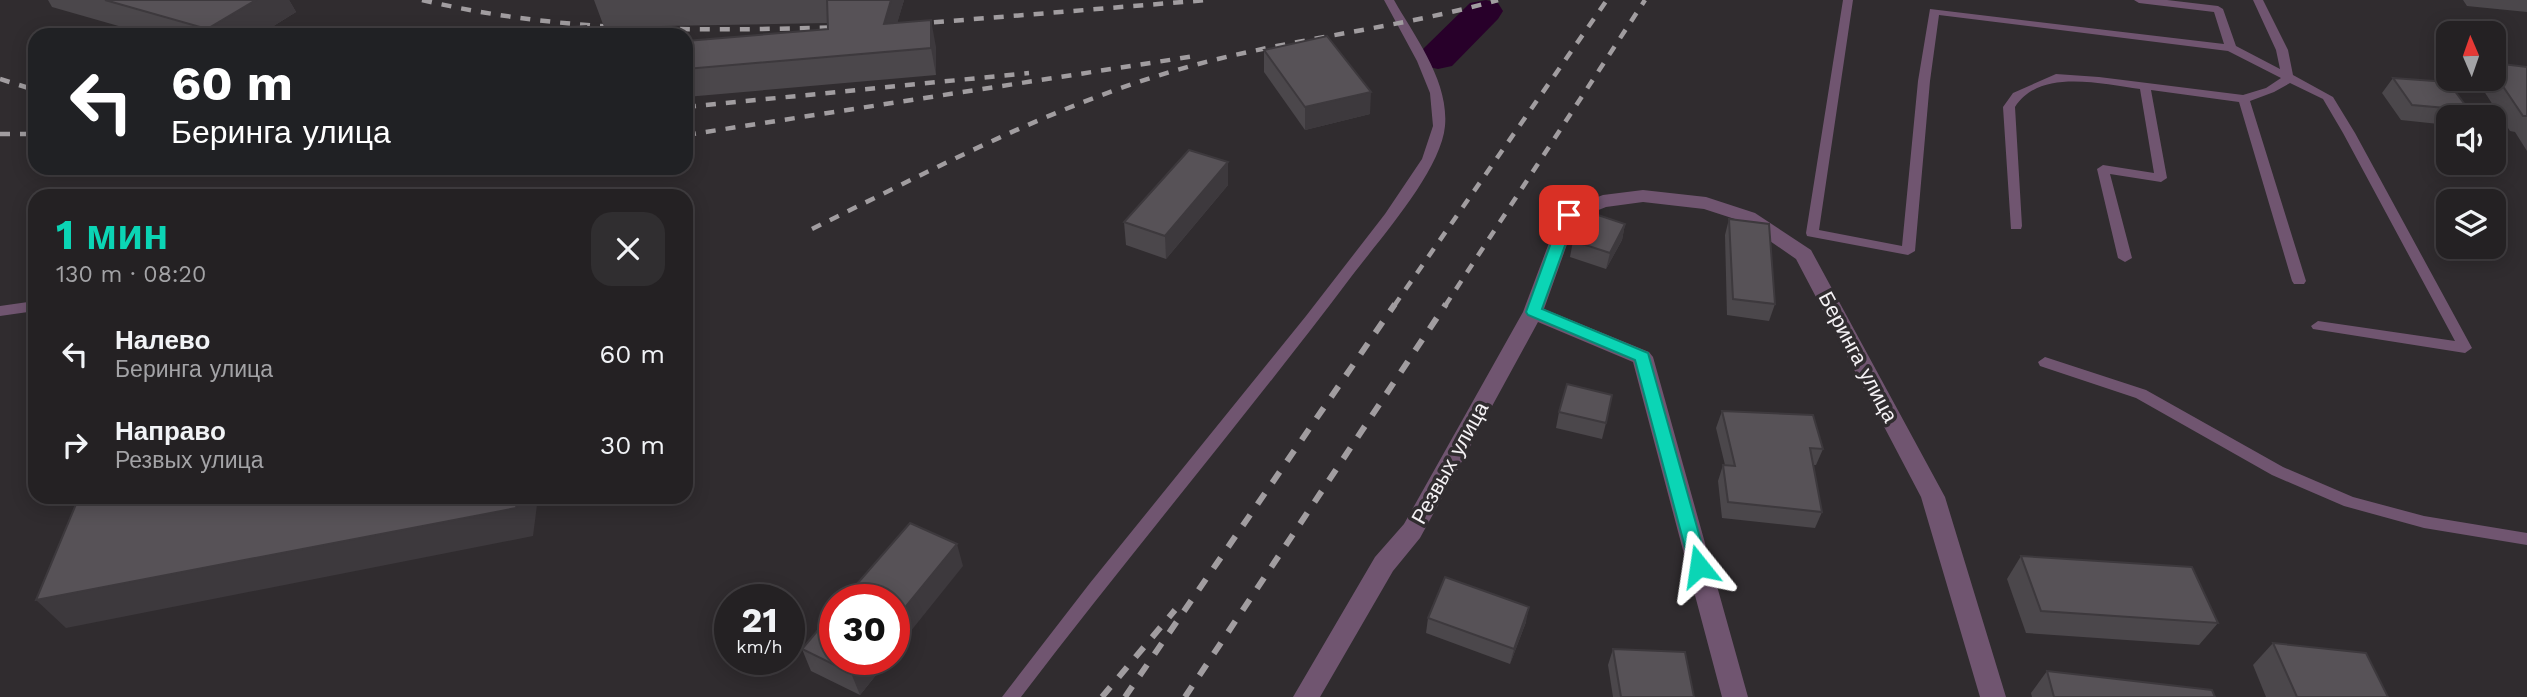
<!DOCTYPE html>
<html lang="ru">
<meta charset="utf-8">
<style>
body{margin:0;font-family:"Work Sans",sans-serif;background:#302e30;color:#f1f3f6;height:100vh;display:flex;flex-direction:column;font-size:26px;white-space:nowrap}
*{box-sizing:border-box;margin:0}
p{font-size:23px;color:#a3a3a6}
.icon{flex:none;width:38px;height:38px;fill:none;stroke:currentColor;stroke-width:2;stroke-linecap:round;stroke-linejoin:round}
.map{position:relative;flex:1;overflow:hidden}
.sheet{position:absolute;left:28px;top:189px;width:665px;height:315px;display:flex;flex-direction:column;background:#242123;border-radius:21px;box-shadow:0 4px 18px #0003,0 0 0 2px #413e41}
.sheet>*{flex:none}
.hud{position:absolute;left:28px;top:28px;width:665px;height:147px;border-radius:21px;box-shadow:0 4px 18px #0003,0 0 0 2px #413e41;background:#202124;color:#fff;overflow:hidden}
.needle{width:46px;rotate:358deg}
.tools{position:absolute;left:2436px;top:21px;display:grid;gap:14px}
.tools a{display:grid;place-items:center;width:70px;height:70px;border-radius:14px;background:#242123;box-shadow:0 4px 18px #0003,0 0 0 2px #413e41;font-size:35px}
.speed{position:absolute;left:714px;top:584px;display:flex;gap:14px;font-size:35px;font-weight:700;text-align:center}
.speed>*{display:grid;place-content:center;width:91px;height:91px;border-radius:50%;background:#242123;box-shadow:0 4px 18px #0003,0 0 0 2px #413e41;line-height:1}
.speed small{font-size:18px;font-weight:400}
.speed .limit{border:10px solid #d22;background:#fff;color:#111}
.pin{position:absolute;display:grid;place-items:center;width:60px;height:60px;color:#fff;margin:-30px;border-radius:14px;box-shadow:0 4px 10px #0006}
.me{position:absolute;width:77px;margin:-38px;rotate:345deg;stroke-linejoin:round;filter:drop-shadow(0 0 5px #0008)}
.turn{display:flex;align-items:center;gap:24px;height:147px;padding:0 28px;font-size:32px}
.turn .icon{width:91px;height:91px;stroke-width:2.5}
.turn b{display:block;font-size:49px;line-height:60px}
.round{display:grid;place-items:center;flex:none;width:74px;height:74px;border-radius:21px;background:#302e30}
.head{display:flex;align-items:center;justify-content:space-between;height:119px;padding:0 28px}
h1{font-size:42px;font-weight:700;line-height:52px;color:#0bd5b5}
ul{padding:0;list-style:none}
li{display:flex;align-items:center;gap:21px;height:91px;padding:0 28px}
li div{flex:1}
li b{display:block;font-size:26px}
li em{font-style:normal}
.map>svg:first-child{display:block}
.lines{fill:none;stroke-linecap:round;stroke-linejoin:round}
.river{fill:#28002a;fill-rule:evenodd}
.lane{fill:#705570;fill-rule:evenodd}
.street{fill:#705570;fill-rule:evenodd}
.rail-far1{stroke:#a19da0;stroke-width:4.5;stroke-dasharray:10 10;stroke-linecap:butt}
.rail{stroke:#a19da0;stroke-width:6;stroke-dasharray:13 13;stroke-linecap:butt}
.wall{fill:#4b474b}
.shaded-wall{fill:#3d393d}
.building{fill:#575257;stroke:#3d393d;stroke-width:2}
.route{fill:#0bd5b5;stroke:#078a76;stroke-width:2}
.labels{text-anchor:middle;stroke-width:7;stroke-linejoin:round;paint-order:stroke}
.street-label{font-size:21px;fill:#f5f2f5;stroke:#302c2f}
</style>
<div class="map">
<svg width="2527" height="697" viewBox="0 0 2527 697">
<rect width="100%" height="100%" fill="#302c2f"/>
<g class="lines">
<polygon class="river" points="1486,0 1498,3 1503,11 1498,19 1452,66 1438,69 1424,66 1418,57 1424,48 1470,3"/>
<g class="lane">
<path d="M 1384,0 L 1394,0 C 1415,37 1449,81 1445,126 C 1441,171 1379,240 1351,277 C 1244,419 1129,555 1021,697 L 1002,697 L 1090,583 L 1306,316 L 1385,214 L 1422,159 L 1433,126 L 1430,93 L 1417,61 Z"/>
<path d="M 1843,0 L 1853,0 L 1819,230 L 1902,246 L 1918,81 L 1930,9 L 2224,44 L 2214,12 L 2139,3 L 2134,0 L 2167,0 L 2218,6 L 2223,9 L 2236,46 L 2280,69 L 2276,50 L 2253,0 L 2263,0 L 2288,50 L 2293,75 L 2333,97 L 2355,133 L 2472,348 L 2465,353 L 2313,329 L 2311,326 L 2318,321 L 2455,341 L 2343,133 L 2323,99 L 2290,83 L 2274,92 L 2250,101 L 2306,281 L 2304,284 L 2294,284 L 2292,281 L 2239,102 L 2151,90 L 2167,178 L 2161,182 L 2110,174 L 2132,258 L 2125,262 L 2118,258 L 2097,169 L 2103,165 L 2154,173 L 2140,89 C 2101,84 2040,68 2015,107 L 2022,226 L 2021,229 L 2011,229 L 2003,107 L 2013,93 L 2056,74 L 2099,77 L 2243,95 L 2266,88 L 2281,78 L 2228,51 L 1939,15 L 1930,81 L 1915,251 L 1908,255 L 1807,236 L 1806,233 Z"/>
<polygon points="35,301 35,311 0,316 0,306"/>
<polygon points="2045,357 2146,390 2283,467 2353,497 2424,516 2527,533 2527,545 2424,528 2344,506 2272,475 2136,398 2040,366 2038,362"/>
</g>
<polygon class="street" points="1643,190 1706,197 1755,213 1811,250 1945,497 2006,697 1980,697 1921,497 1796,259 1741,221 1704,209 1643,202 1606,207 1576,219 1544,309 1649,352 1653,357 1748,697 1722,697 1633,362 1538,322 1420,538 1393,571 1320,697 1293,697 1375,557 1404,524 1523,312 1561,211 1603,195"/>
<g class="rail-far1">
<path d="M 422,0 C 567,34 700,31 847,27"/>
<polyline points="914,24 1207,0"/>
<polyline points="0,79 35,90"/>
<polyline points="686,107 1029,73"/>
<polyline points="0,134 35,134"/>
<polyline points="686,135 1195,56"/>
<polyline points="444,172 472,168"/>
<path d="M 812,229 C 930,171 1049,107 1177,70 C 1282,39 1392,30 1498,0"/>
<polyline points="1394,306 1607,0"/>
<polyline points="1445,306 1645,0"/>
</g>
<g class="rail">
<polyline points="1102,697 1175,610"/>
<polyline points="1125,697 1395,304"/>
<polyline points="1185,697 1446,304"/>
</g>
</g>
<g class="wall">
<polygon points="48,0 289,0 296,12 259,35 150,35 52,7"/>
<polygon points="594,0 904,0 897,23 936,47 936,75 686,97 686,41 828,29 828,23 604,27"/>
<polygon points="2463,0 2527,0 2527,12 2467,6"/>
<polygon points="1264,50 1370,114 1305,130 1264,72"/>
<polygon points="2494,63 2527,67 2527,151 2515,132 2510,131 2476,79 2494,79"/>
<polygon points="2393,78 2469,110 2464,117 2448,117 2448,125 2401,120 2382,93"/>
<polygon points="1228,162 1228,185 1166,259 1126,245 1124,222"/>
<polygon points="1729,219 1775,304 1769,321 1727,315 1725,235"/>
<polygon points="1625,224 1622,240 1606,269 1570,257 1573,241"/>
<polygon points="1722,411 1823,449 1816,465 1813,465 1822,512 1815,528 1722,518 1718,481 1723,465 1725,465 1716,428"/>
<polygon points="1559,412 1606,423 1602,439 1556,428"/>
<polygon points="2021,556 2218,623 2199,645 2026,633 2007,579"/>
<polygon points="1428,618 1526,622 1510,664 1426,633"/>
<polygon points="2273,643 2388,697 2266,697 2253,665"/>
<polygon points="802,649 835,660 888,660 860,695 811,671"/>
<polygon points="1613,649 1694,697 1613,697 1608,665"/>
<polygon points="2047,671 2215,697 2032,697 2031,693"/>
</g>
<g class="shaded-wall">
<polygon points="256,0 289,0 296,12 259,35 211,35 207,29"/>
<polygon points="891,0 904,0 889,51 884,24"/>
<polygon points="931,20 936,47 936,75 931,48"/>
<polygon points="586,26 590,35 583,35"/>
<polygon points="1371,92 1370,114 1305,130 1305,107"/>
<polygon points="1228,162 1228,185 1166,259 1165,236"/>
<polygon points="1625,224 1622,240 1606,269 1610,253"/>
<polygon points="518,497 538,497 533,536 66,628 36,600"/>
<polygon points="957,544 963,566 894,652 894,621"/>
<polygon points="1529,607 1526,622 1510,664 1514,649"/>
<polygon points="862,660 888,660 860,695 851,673"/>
</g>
<g class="building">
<polygon points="105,0 256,0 207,29"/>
<polygon points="827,0 891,0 884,24 931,20 931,48 686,69 686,41 828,29"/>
<polygon points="586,26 583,35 531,35 533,29"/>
<polygon points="1327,36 1371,92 1305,107 1264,50"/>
<polygon points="2494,63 2527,67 2527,116 2523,116 2494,73"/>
<polygon points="2393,78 2448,82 2469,110 2412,105"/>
<polygon points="1189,150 1228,162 1165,236 1124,222"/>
<polygon points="1589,212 1625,224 1610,253 1573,241"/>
<polygon points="1729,219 1769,224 1775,304 1733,299"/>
<polygon points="1567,384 1612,395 1606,423 1559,412"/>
<polygon points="1722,411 1813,415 1823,449 1810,448 1822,512 1728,502 1723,465 1735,466"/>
<polygon points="79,497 518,497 516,508 36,600"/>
<polygon points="910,523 957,544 894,621 894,600 843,600"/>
<polygon points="2021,556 2192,567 2218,623 2041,611"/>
<polygon points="1445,577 1529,607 1514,649 1428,618"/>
<polygon points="835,610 835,660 862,660 851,673 802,649"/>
<polygon points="2273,643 2366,653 2388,697 2297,697"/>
<polygon points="1613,649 1685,652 1694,697 1621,697"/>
<polygon points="2047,671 2212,690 2215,697 2054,697"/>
</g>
<polygon class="route" points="1569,210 1576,215 1542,309 1648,353 1708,566 1706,571 1699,573 1693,571 1690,566 1635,360 1528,315 1526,312 1561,215"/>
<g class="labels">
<g class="street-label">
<text transform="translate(1858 357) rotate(62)" y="7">Беринга улица</text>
<text transform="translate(1450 463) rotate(-61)" y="7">Резвых улица</text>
</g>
</g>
</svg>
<div class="tools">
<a><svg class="needle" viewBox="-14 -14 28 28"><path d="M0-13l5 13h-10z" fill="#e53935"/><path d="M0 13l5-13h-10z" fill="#a3a3a6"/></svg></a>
<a><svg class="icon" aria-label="sound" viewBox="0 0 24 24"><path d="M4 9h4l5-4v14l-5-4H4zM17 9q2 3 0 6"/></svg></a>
<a><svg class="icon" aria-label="layers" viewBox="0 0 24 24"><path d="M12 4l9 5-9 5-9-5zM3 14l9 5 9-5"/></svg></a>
</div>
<div class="speed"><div>21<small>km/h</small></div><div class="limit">30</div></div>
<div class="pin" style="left:1569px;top:215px;background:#d93025"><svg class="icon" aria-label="arrive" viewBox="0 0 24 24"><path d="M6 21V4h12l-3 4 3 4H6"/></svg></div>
<svg class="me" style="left:1699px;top:566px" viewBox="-20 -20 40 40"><path d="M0-17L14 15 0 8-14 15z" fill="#0bd5b5" stroke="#fff" stroke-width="4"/></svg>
<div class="hud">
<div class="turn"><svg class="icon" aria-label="left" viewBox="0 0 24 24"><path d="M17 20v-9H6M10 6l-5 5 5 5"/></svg><div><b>60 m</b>Беринга улица</div></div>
</div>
<section class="sheet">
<div class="head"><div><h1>1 мин</h1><p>130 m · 08:20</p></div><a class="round"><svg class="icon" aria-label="close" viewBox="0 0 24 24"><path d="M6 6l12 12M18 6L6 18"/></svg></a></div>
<ul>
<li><svg class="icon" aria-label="left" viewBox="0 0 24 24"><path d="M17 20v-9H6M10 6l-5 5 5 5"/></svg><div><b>Налево</b><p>Беринга улица</p></div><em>60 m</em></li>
<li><svg class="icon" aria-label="right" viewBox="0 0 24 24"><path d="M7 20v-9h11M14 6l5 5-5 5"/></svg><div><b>Направо</b><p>Резвых улица</p></div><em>30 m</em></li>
</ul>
</section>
</div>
